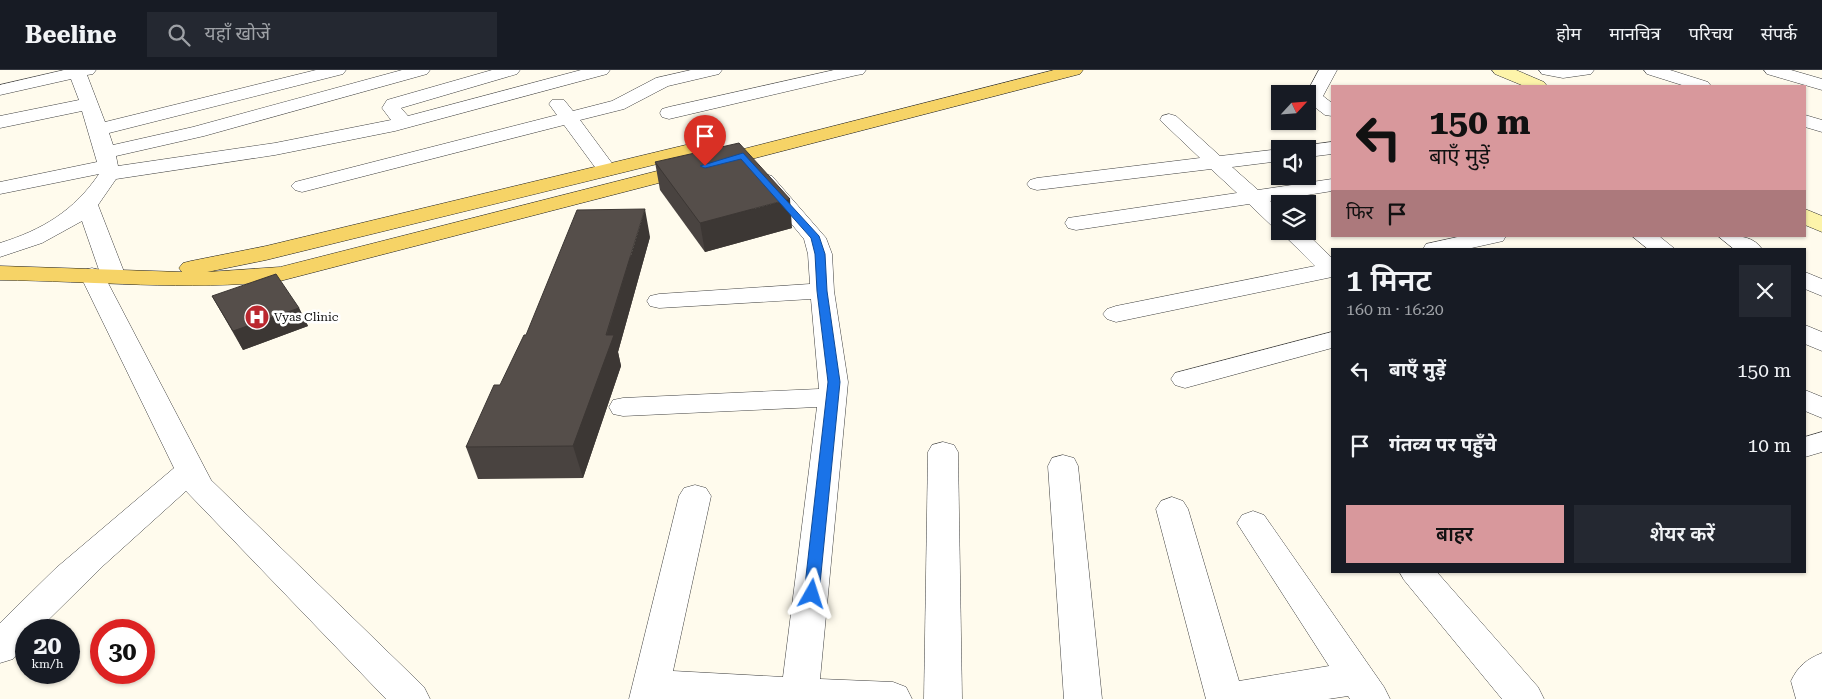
<!DOCTYPE html>
<html lang="hi">
<meta charset="utf-8">
<style>
body{margin:0;font-family:"Roboto Serif","Noto Sans Devanagari",serif;background:#242831;color:#f1f3f6;height:100vh;display:flex;flex-direction:column;font-size:19px;white-space:nowrap}
*{box-sizing:border-box;margin:0}
p{font-size:16px;color:#9ea1a6}
.icon{flex:none;width:28px;height:28px;fill:none;stroke:currentColor;stroke-width:2;stroke-linecap:round;stroke-linejoin:round}
.map{position:relative;flex:1;overflow:hidden}
.details{position:absolute;left:1331px;top:178px;width:475px;height:325px;display:flex;flex-direction:column;background:#171b24;border-radius:0px;box-shadow:0 1px 4px #0004}
.details>*{flex:none}
.hud{position:absolute;left:1331px;top:15px;width:475px;height:152px;border-radius:0px;box-shadow:0 1px 4px #0004;background:#d8989c;color:#111;overflow:hidden}
.needle{width:32px;rotate:64deg}
.controls{position:absolute;left:1271px;top:15px;display:grid;gap:10px}
.controls a{display:grid;place-items:center;width:45px;height:45px;border-radius:0px;background:#171b24;box-shadow:0 1px 4px #0004;font-size:25px}
.speed{position:absolute;left:15px;top:549px;display:flex;gap:10px;font-size:25px;font-weight:700;text-align:center}
.speed>*{display:grid;place-content:center;width:65px;height:65px;border-radius:50%;background:#171b24;box-shadow:0 1px 4px #0004;line-height:1}
.speed small{font-size:12px;font-weight:400}
.speed .limit{border:8px solid #d22;background:#fff;color:#111}
.pin{position:absolute;display:grid;place-items:center;width:42px;height:42px;color:#fff;margin:-51px -21px;border-radius:50% 50% 50% 0;rotate:-45deg;box-shadow:0 0 5px #0007}
.pin .icon{rotate:45deg}
.me{position:absolute;width:55px;margin:-28px;rotate:6deg;stroke-linejoin:round;filter:drop-shadow(0 0 4px #0008)}
.turn{display:flex;align-items:center;gap:18px;height:105px;padding:0 15px;font-size:22px}
.turn .icon{width:65px;height:65px;stroke-width:2.5}
.turn b{display:block;font-size:35px;line-height:42px}
.then{display:flex;align-items:center;height:48px;padding:0 15px;background:#0003;gap:10px;font-size:19px}
.round{display:grid;place-items:center;flex:none;width:52px;height:52px;border-radius:0px;background:#242831}
.summary{display:flex;align-items:center;justify-content:space-between;height:85px;padding:0 15px}
h1{font-size:30px;font-weight:600;line-height:38px}
.primary-button{display:flex;gap:10px;margin-top:auto;padding:10px 15px}
.primary-button a{flex:1;height:58px;border-radius:0px;background:#d8989c;color:#111;font-size:20px;font-weight:600;line-height:58px;text-align:center}
.primary-button a+a{background:#242831;color:#f1f3f6}
ul{padding:0;list-style:none}
li{display:flex;align-items:center;gap:15px;height:75px;padding:0 15px}
li div{flex:1}
li b{display:block;font-size:19px}
li em{font-style:normal}
header{display:flex;align-items:center;gap:30px;box-sizing:border-box;height:70px;padding:0 25px;background:#171b24;border-bottom:1px solid #363941}
header strong{font-size:24px}
nav{display:flex;gap:28px;margin-inline-start:auto;font-size:18px}
.search{width:350px;height:45px;background:#242831;display:flex;align-items:center;gap:12px;box-sizing:border-box;padding:0 18px;border-radius:0px;color:#9ea1a6;font-size:19px}
.map>svg:first-child{display:block}
.lines{fill:none;stroke-linecap:round;stroke-linejoin:round}
.street-casing{stroke:#404040;stroke-width:1}
.secondary-casing{stroke:#2f2f2f;stroke-width:1}
.primary-casing{stroke:#1e1e1e;stroke-width:1}
.street{fill:#fff;fill-rule:evenodd}
.secondary{fill:#fdf4aa;fill-rule:evenodd}
.primary{fill:#f6d366;fill-rule:evenodd}
.wall{fill:#494340}
.shaded-wall{fill:#3c3734}
.building{fill:#554e4a;stroke:#3c3734}
.route{fill:#1a73e8;stroke:#114b97}
.labels{text-anchor:middle;stroke-width:5;stroke-linejoin:round;paint-order:stroke}
.poi-label{font-size:12px;fill:#0d0d0d;stroke:#fff;text-anchor:start}
</style>
<header>
<strong>Beeline</strong>
<div class="search"><svg class="icon" aria-label="search" viewBox="0 0 24 24"><circle cx="10" cy="10" r="6"/><path d="M15 15l6 6"/></svg>यहाँ खोजें</div>
<nav><a>होम</a><a>मानचित्र</a><a>परिचय</a><a>संपर्क</a></nav>
</header>
<div class="map">
<svg width="1822" height="629" viewBox="0 0 1822 629">
<rect width="100%" height="100%" fill="#fffbed"/>
<g class="lines">
<defs>
<g id="street">
<path d="M 64,0 L 96,0 L 93,4 L 87,5 L 105,52 L 316,0 L 346,0 L 343,4 L 109,63 L 113,75 L 193,57 L 402,0 L 430,0 L 427,4 L 204,66 L 116,86 L 118,96 L 275,73 L 391,50 L 382,38 L 387,30 L 492,0 L 520,0 L 517,4 L 401,38 L 408,46 L 581,0 L 610,0 L 607,4 L 395,61 L 275,85 L 116,109 L 98,135 L 126,207 L 122,212 L 108,213 L 211,410 L 424,617 L 430,629 L 386,629 L 186,421 L 104,495 L 38,560 L 26,560 L 26,573 L 13,589 L 0,593 L 0,553 L 56,498 L 174,398 L 80,205 L 84,200 L 92,198 L 99,200 L 82,151 L 42,173 L 0,187 L 0,173 C 42,160 74,141 99,104 L 0,124 L 0,112 L 97,92 L 82,41 L 0,58 L 0,46 L 79,30 L 71,9 L 0,25 L 0,15 Z"/>
<polygon points="691,0 722,0 719,4 668,16 624,39 580,50 617,100 614,104 607,106 600,104 564,55 302,122 295,120 291,116 295,112 557,45 549,34 552,30 564,30 573,41 612,31 656,8"/>
<polygon points="834,0 866,0 863,4 857,5 669,49 662,47 660,43 662,39 669,37"/>
<polygon points="1319,0 1337,0 1323,26 1332,33 1332,46 1325,45 1308,32 1306,24"/>
<polygon points="1539,0 1594,0 1591,4 1563,8 1542,4"/>
<polygon points="1644,0 1670,0 1708,12 1711,16 1685,16 1647,4"/>
<polygon points="1764,0 1791,0 1822,9 1822,20 1767,4"/>
<polygon points="1169,44 1176,46 1220,86 1280,79 1280,91 1232,97 1258,120 1332,109 1332,121 1270,131 1280,139 1280,158 1272,156 1249,134 1076,160 1068,158 1065,153 1068,148 1237,123 1211,99 1037,120 1030,118 1027,114 1030,110 1037,108 1200,88 1160,50 1162,46"/>
<polygon points="1805,45 1822,50 1822,62 1805,57"/>
<polygon points="1332,72 1332,84 1308,87 1308,79 1300,79 1308,75"/>
<polygon points="765,104 772,106 826,168 832,184 834,221 848,312 820,609 893,612 906,617 912,629 629,629 679,426 684,418 695,415 706,418 711,426 673,601 783,607 817,337 623,346 613,344 609,337 613,330 623,328 819,319 811,229 659,238 650,236 647,231 650,226 659,224 810,214 808,184 804,169 755,110 758,106"/>
<polygon points="1280,161 1304,161 1332,188 1332,207 1116,252 1107,249 1103,244 1107,239 1116,236 1315,196"/>
<polygon points="1462,166 1506,166 1503,171 1467,179 1423,179 1426,174"/>
<polygon points="1632,166 1659,166 1675,179 1648,179"/>
<path d="M 1718,166 C 1734,166 1752,164 1762,179 L 1734,179 Z"/>
<polygon points="1805,202 1822,209 1822,226 1805,219"/>
<polygon points="1805,255 1822,262 1822,281 1805,274"/>
<polygon points="1332,262 1332,278 1185,318 1175,315 1171,309 1175,303"/>
<polygon points="1805,320 1822,327 1822,348 1805,341"/>
<polygon points="1822,362 1822,382 1805,387 1805,367"/>
<polygon points="943,372 954,375 958,382 962,629 924,629 928,382 932,375"/>
<polygon points="1063,385 1074,388 1078,396 1102,629 1064,629 1048,396 1052,388"/>
<polygon points="1172,427 1183,431 1188,439 1239,611 1329,596 1237,453 1242,445 1253,441 1264,445 1384,617 1390,629 1350,629 1348,626 1328,629 1206,629 1156,439 1161,431"/>
<polygon points="1399,501 1436,501 1538,617 1544,629 1502,629 1404,510"/>
<path d="M 1822,583 L 1822,629 L 1796,629 L 1791,611 C 1798,596 1807,589 1822,583 Z"/>
</g>
<g id="secondary">
<polygon points="1492,0 1516,0 1544,12 1547,16 1524,16 1495,4"/>
<polygon points="1805,139 1822,146 1822,162 1805,155"/>
</g>
<path id="primary" d="M 1054,0 L 1083,0 L 1080,4 L 280,211 C 187,221 94,211 0,210 L 0,196 L 182,202 L 179,198 L 183,193 L 191,191 L 266,176 L 694,73 L 701,75 L 704,79 L 701,83 L 694,85 L 266,190 L 207,202 L 280,197 Z"/>
</defs>
<use href="#street" class="street-casing"/>
<use href="#secondary" class="secondary-casing"/>
<use href="#primary" class="primary-casing"/>
<use href="#street" class="street"/>
<use href="#secondary" class="secondary"/>
<use href="#primary" class="primary"/>
</g>
<g class="wall">
<polygon points="655,92 792,158 705,182 660,120"/>
<polygon points="650,167 618,282 621,296 583,408 478,409 466,377 500,315"/>
<polygon points="212,226 299,238 308,256 243,280"/>
</g>
<g class="shaded-wall">
<polygon points="790,129 792,158 705,182 700,153"/>
<polygon points="645,139 650,167 618,282 621,296 583,408 573,376"/>
<polygon points="299,238 308,256 243,280 233,261"/>
</g>
<g class="building">
<polygon points="739,73 790,129 700,153 655,92"/>
<polygon points="645,139 606,265 614,265 573,376 466,377 494,315 500,315 524,265 526,265 577,140"/>
<polygon points="276,204 299,238 233,261 212,226"/>
</g>
<polygon class="route" points="743,83 819,166 825,184 827,221 840,312 819,524 817,528 806,528 804,524 828,312 817,221 815,184 811,168 741,89 705,98 700,96"/>
<defs>
<symbol id="hospital-disc" viewBox="-11 -11 22 22"><circle r="9.5" fill="#ba282f" stroke="#fff"/><path d="M-5-5h3v3.5h4V-5h3V5h-3V1.5h-4V5h-3Z" fill="#fff"/></symbol>
</defs>
<g fill-rule="evenodd">
<use href="#hospital-disc" x="243" y="233" width="28" height="28"/>
</g>
<g class="labels">
<g class="poi-label">
<text x="274" y="251">Vyas Clinic</text>
</g>
</g>
</svg>
<div class="controls">
<a><svg class="needle" viewBox="-14 -14 28 28"><path d="M0-13l5 13h-10z" fill="#e53935"/><path d="M0 13l5-13h-10z" fill="#9ea1a6"/></svg></a>
<a><svg class="icon" aria-label="sound" viewBox="0 0 24 24"><path d="M4 9h4l5-4v14l-5-4H4zM17 9q2 3 0 6"/></svg></a>
<a><svg class="icon" aria-label="layers" viewBox="0 0 24 24"><path d="M12 4l9 5-9 5-9-5zM3 14l9 5 9-5"/></svg></a>
</div>
<div class="speed"><div>20<small>km/h</small></div><div class="limit">30</div></div>
<div class="pin" style="left:705px;top:96px;background:#d93025"><svg class="icon" aria-label="arrive" viewBox="0 0 24 24"><path d="M6 21V4h12l-3 4 3 4H6"/></svg></div>
<svg class="me" style="left:812px;top:524px" viewBox="-20 -20 40 40"><path d="M0-17L14 15 0 8-14 15z" fill="#1a73e8" stroke="#fff" stroke-width="4"/></svg>
<div class="hud">
<div class="turn"><svg class="icon" aria-label="left" viewBox="0 0 24 24"><path d="M17 20v-9H6M10 6l-5 5 5 5"/></svg><div><b>150 m</b>बाएँ मुड़ें</div></div>
<div class="then">फिर<svg class="icon" aria-label="arrive" viewBox="0 0 24 24"><path d="M6 21V4h12l-3 4 3 4H6"/></svg></div>
</div>
<section class="details">
<div class="summary"><div><h1>1 मिनट</h1><p>160 m · 16:20</p></div><a class="round"><svg class="icon" aria-label="close" viewBox="0 0 24 24"><path d="M6 6l12 12M18 6L6 18"/></svg></a></div>
<ul>
<li><svg class="icon" aria-label="left" viewBox="0 0 24 24"><path d="M17 20v-9H6M10 6l-5 5 5 5"/></svg><div><b>बाएँ मुड़ें</b></div><em>150 m</em></li>
<li><svg class="icon" aria-label="arrive" viewBox="0 0 24 24"><path d="M6 21V4h12l-3 4 3 4H6"/></svg><div><b>गंतव्य पर पहुँचे</b></div><em>10 m</em></li>
</ul>
<div class="primary-button"><a>बाहर</a><a>शेयर करें</a></div>
</section>
</div>
